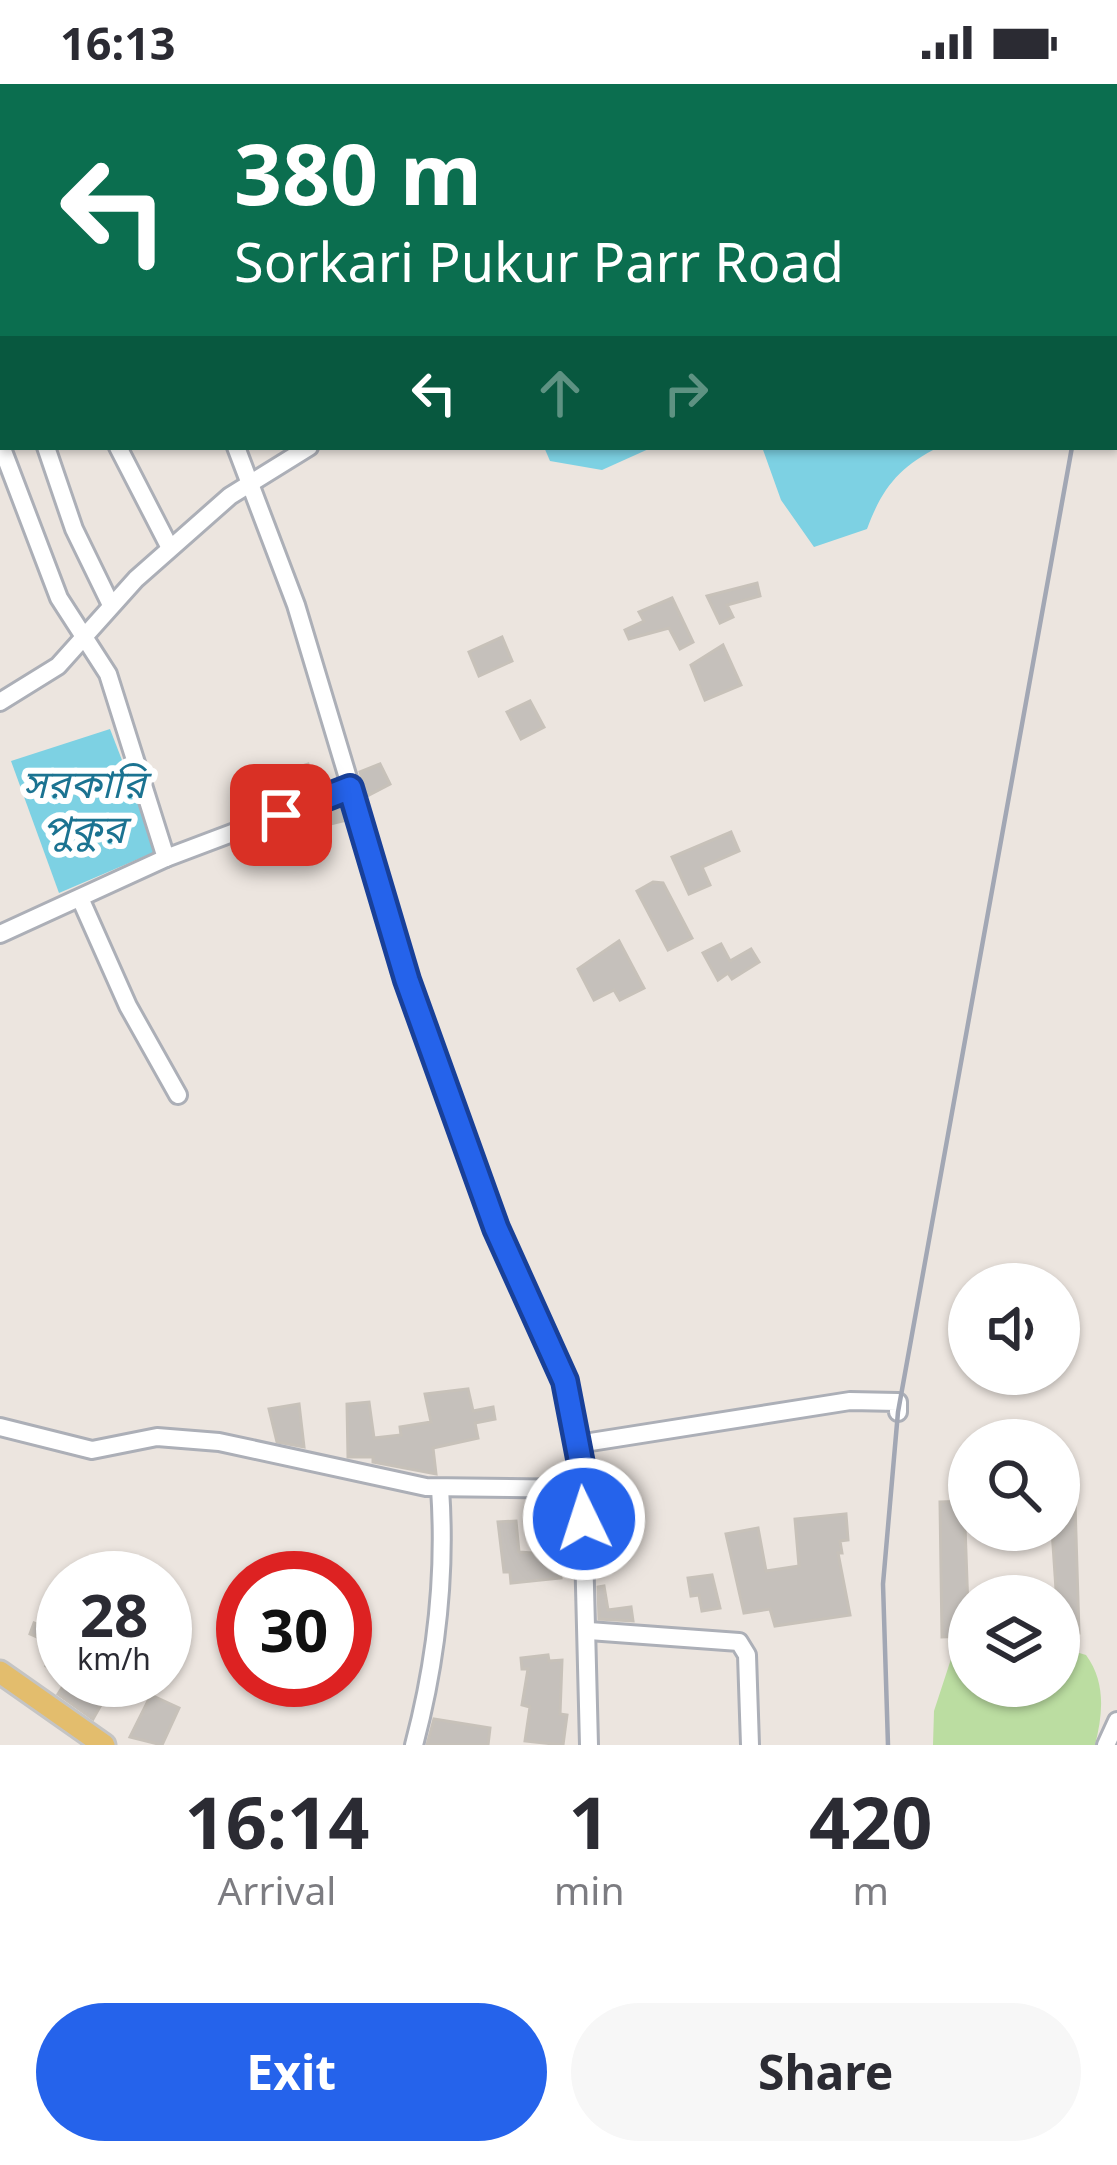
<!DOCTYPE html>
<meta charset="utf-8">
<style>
body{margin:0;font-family:"Noto Sans","Noto Sans Bengali",sans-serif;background:#f7f7f7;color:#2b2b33;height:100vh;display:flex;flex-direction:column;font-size:45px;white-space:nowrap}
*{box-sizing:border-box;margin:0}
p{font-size:39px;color:#7c7c81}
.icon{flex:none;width:66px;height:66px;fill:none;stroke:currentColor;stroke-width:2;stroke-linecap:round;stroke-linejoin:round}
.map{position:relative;height:1661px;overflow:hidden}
.side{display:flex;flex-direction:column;background:#fff;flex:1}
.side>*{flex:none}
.hud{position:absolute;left:0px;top:0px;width:1119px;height:366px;box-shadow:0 3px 9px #0004;background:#0b6e4f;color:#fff;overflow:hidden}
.fabs{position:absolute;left:948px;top:1179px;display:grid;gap:24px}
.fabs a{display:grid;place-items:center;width:132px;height:132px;border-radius:50%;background:#fff;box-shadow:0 3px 9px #0004;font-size:60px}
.speed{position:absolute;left:36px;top:1467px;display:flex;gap:24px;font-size:60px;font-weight:700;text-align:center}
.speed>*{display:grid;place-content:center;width:156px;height:156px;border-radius:50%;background:#fff;box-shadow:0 3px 9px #0004;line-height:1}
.speed small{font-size:30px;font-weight:400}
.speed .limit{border:18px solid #d22;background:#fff;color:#111}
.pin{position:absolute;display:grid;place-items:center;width:102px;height:102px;color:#fff;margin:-51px;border-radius:24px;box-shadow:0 6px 18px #0006}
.me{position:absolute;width:132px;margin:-66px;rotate:356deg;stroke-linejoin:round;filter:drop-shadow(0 0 9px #0008)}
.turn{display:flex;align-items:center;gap:42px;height:252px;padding:0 36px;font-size:54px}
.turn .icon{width:156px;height:156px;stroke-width:2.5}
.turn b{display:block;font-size:84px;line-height:102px}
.lanes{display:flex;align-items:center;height:114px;padding:0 36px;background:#0003;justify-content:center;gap:60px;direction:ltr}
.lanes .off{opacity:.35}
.eta{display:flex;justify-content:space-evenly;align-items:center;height:204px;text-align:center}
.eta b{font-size:72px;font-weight:700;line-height:84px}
.cta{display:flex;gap:24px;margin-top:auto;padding:24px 36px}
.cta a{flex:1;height:138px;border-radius:72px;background:#2563eb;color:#fff;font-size:48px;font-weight:700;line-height:138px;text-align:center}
.cta a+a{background:#f7f7f7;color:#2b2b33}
.status{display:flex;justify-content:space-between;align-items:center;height:84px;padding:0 60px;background:#fff;direction:ltr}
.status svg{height:33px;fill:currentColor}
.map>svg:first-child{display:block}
.green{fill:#bbdda1}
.water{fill:#7dd1e3}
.building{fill:#c5c0bb;stroke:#c7c1b9;stroke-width:3}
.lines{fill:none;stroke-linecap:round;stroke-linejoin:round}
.minor-casing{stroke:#acafb7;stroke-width:22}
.major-casing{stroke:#c4c4c4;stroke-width:27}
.minor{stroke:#fff;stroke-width:16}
.major{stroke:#e3bd6d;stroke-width:21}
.rail{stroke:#a2a7b4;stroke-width:4.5}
.route-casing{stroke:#184099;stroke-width:30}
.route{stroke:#2563eb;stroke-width:21}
.labels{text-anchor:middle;stroke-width:12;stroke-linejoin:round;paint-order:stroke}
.water-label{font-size:39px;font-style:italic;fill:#1b7391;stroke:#fff}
</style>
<div class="status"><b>16:13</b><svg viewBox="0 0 49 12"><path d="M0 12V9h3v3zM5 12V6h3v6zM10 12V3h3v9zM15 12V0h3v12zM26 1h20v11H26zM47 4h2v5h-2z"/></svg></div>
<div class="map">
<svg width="1117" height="1661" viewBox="0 0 1117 1661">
<rect width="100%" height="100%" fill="#ece5df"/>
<path class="green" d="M 1059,1563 L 1086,1571 C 1106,1598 1103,1630 1095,1661 L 933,1661 L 934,1627 L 951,1575 L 969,1567 L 969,1602 L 1059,1602 Z"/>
<g class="water">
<polygon points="544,363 653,363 602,386 550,377"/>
<path d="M 762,363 L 939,363 C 900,382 882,404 867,445 L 814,463 L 781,416 Z"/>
<polygon points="110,645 157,767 59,809 11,677"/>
</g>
<g class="building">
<polygon points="757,499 760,512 727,521 733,533 720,539 707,512"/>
<polygon points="672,514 693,558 680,565 669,544 629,555 625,546 644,537 639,528"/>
<polygon points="502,553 512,577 479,592 469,568"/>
<polygon points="723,561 741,601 705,616 691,581"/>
<polygon points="530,617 544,643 521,655 507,628"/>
<polygon points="308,680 315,703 262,719 255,696"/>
<polygon points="380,680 390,700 367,712 360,688"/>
<polygon points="343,721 347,736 306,746 315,771 303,775 290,741"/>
<polygon points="731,748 739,767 702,783 710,801 689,810 672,773"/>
<polygon points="653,798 663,799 692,854 668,866 637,807"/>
<polygon points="619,857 644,904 620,916 614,906 594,916 578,885"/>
<polygon points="721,860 730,877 751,865 759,878 732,895 728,889 718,896 703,869"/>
<polygon points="468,1305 473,1327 493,1323 495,1335 475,1339 478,1354 433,1364 436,1390 373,1378 373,1373 348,1373 347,1320 369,1318 374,1354 401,1351 400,1343 431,1338 425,1310"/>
<polygon points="299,1320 304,1363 277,1358 269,1325"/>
<polygon points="969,1417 969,1442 965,1442 969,1552 942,1553 940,1418"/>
<polygon points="1075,1419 1079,1549 1059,1550 1052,1446 1059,1446 1059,1420"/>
<polygon points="846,1430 848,1456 840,1457 842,1469 838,1469 850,1531 775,1542 770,1525 744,1529 726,1450 758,1444 766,1487 799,1482 795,1435"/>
<polygon points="516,1437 519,1468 559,1471 561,1494 511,1499 510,1488 504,1488 498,1438"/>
<polygon points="712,1491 720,1524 702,1527 699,1511 691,1512 688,1494"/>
<polygon points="604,1502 608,1526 631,1523 633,1537 599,1535 598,1503"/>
<polygon points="34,1539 63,1551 63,1591 46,1582 58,1562 30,1550"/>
<polygon points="548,1571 549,1577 562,1576 560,1630 567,1631 563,1661 525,1657 530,1623 522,1621 528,1585 522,1585 521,1574"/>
<polygon points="67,1596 102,1619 93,1635 58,1610"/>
<polygon points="151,1611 179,1624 162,1661 130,1653"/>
<polygon points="434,1635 490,1644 488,1661 427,1661"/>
</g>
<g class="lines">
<defs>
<g id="minor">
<polyline points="146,0 147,3"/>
<polyline points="823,3 828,0"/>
<polyline points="0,359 59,514 108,590 166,774"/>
<polyline points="46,363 74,445 111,521"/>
<polyline points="118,363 170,464"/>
<polyline points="236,363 296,521 418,927 509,1177 565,1297 582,1385 589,1661"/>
<polyline points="0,618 58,582 136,495 230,412 309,363"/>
<polyline points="80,814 128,922 178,1011"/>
<polyline points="0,850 166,774 349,705"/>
<polyline points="0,1343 92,1366 157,1353 219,1358 426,1403 583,1405"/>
<polyline points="578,1360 850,1317 898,1318 898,1328"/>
<polyline points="589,1547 739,1558 747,1571 750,1661"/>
<path d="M 414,1661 C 436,1578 446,1490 440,1404"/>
<polyline points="1106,1661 1117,1637"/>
</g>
<polyline id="major" points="0,1588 104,1661"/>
</defs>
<use href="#minor" class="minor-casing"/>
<use href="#major" class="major-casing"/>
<use href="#minor" class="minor"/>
<use href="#major" class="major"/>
<g class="rail">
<polyline points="1116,119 1117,114"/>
<polyline points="888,1661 883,1500 898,1328 1072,363"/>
</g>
</g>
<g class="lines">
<defs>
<polyline id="route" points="281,731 350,704 407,896 496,1144 565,1297 582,1385 584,1435"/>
</defs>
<use href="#route" class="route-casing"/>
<use href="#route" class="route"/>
</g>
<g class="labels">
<g class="water-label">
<text x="84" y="714">সরকারি<tspan x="84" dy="45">পুকুর</tspan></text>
</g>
</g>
</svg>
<div class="fabs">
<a><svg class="icon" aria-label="sound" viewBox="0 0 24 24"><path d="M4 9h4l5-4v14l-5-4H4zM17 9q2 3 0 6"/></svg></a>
<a><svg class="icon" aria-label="search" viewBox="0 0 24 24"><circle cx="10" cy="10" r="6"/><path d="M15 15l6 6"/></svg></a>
<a><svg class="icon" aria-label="layers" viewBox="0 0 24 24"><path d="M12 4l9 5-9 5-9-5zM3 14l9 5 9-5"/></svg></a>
</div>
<div class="speed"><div>28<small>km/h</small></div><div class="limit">30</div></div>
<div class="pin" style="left:281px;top:731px;background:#d93025"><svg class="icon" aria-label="arrive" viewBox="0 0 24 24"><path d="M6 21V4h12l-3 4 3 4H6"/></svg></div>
<svg class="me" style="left:584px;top:1435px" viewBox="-20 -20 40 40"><circle r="17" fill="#2563eb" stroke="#fff" stroke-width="3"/><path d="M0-11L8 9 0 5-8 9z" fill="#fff"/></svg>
<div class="hud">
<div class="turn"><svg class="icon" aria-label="left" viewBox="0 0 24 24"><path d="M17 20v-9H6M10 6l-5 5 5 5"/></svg><div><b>380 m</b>Sorkari Pukur Parr Road</div></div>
<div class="lanes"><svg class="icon" aria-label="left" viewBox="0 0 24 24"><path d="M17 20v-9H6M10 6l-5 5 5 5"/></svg><svg class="icon off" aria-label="ahead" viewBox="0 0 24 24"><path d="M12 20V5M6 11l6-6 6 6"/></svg><svg class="icon off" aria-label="right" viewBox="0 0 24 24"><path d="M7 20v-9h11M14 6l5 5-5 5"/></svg></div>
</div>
</div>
<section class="side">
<div class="eta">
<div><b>16:14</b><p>Arrival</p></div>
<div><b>1</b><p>min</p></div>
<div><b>420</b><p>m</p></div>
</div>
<div class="cta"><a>Exit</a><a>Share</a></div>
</section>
